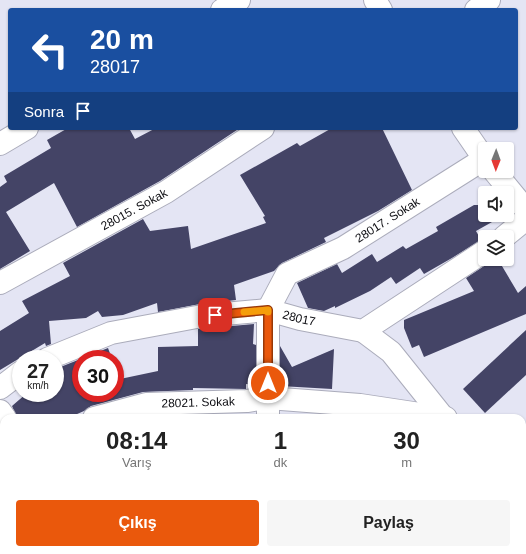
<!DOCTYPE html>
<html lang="tr">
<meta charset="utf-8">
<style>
body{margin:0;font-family:Helvetica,sans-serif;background:#f6f6f6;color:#222;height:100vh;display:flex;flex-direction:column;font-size:15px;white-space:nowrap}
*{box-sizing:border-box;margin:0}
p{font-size:13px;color:#767676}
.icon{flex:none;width:22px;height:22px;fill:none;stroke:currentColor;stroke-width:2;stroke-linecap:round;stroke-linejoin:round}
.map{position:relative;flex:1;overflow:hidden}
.side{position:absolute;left:0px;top:414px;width:526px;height:140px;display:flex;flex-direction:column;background:#fff;border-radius:12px 12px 0 0;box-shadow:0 1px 3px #0004}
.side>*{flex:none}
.banner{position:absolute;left:8px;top:8px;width:510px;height:122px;border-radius:4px;box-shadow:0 1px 3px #0004;background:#1a4fa0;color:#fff;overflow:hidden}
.needle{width:26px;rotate:181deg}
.buttons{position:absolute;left:478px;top:142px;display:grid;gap:8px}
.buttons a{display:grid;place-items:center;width:36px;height:36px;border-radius:4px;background:#fff;box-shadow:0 1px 3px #0004;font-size:20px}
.speed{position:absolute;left:12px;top:350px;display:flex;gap:8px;font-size:20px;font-weight:700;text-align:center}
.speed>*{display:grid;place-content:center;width:52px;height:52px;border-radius:50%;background:#fff;box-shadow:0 1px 3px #0004;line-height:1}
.speed small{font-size:10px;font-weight:400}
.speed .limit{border:6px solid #d22;background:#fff;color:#111}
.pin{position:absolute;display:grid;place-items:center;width:34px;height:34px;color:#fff;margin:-17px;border-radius:8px;box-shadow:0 2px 6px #0006}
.me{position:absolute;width:44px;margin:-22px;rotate:0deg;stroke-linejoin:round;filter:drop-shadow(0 0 3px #0008)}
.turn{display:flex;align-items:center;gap:14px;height:84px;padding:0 16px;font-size:18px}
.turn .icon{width:52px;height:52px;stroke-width:2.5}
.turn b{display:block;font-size:28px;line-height:34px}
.then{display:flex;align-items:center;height:38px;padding:0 16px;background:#0003;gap:8px;font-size:15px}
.eta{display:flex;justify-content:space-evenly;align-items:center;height:68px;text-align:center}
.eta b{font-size:24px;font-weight:700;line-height:28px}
.button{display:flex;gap:8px;margin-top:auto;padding:8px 16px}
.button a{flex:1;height:46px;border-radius:4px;background:#ea580c;color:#fff;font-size:16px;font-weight:700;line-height:46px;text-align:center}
.button a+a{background:#f6f6f6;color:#222}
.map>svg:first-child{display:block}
.building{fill:#446}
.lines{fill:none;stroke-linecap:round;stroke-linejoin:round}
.street-casing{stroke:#abacbb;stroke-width:24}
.street{stroke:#fff;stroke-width:22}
.route-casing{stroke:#983908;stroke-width:10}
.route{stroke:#ea580c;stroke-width:7}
.slow{stroke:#f59e0b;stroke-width:7}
.labels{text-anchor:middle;stroke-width:4;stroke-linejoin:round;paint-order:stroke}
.street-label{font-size:12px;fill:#0c0c11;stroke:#f2f2ff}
</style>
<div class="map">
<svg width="526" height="554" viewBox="0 0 526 554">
<rect width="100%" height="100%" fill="#e4e5f4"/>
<g class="building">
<polygon points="68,128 129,128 135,139 156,128 240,128 160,181 77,227 54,183 6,212 30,251 0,269 0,187 7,182 4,176 51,148 47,140"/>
<polygon points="332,128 382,128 412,190 378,211 324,238 326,242 282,263 274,271 234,285 236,300 200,304 158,312 157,303 123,315 102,317 98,311 86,318 49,321 51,344 46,346 45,343 0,370 0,331 29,313 22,301 70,276 63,263 143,219 150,231 188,226 191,249 266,223 263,217 265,216 240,175 297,143 300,146"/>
<polygon points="474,205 482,205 485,215 487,215 492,222 476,231 481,240 452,258 424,274 420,268 396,284 391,277 370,291 335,308 335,306 324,311 308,308 297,283 337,264 342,273 372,254 377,262 403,246 406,249 438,231 436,227"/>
<polygon points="493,260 495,263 499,261 518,293 526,286 526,314 424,357 419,345 412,348 404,328 404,320 474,291 466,278"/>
<polygon points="254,324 253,344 256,345 256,385 246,384 246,389 193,388 193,390 143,392 91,406 84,411 68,418 17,418 12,406 27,393 55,393 55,370 58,368 108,348 112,359 81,359 81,393 115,393 115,367 120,379 158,371 158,347 198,346 198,329"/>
<polygon points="526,330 526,375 485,413 463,389"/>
<polygon points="280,346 292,367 334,349 332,389 280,386"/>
</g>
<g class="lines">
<defs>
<g id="street">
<polyline points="375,0 381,10"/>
<polyline points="222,10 239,0"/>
<polyline points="476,10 489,0"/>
<polyline points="463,128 485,160"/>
<polyline points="0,144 27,128"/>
<polyline points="494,171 526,210"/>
<polyline points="504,237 526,219"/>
<path id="s1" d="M 0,283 L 166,192 L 263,128"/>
<polyline points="363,331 391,352 443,417"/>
<path id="s2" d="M 47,359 L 111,333 L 202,316 L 268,310 L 300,319 L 363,331 L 485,251"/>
<polyline points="0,388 21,372"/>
<polyline points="0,411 5,418"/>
<path id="s3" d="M 94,418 L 146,404 L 247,401 L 268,398 L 360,405 L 446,418"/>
<path id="s4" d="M 268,418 L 268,310 L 287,274 L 343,248 L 484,159"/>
<polyline points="522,459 526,461"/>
<polyline points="0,495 4,490"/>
<polyline points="427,550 438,554"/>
<polyline points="58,554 63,550"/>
</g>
</defs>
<use href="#street" class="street-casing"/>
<use href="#street" class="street"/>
</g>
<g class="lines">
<defs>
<polyline id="route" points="215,315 268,310 268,383"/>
</defs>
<use href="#route" class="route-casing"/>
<use href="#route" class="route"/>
<polyline class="slow" points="244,312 268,310 268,312"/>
</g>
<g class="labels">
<g class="street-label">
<text dy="4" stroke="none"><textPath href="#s1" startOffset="153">28015. Sokak</textPath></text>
<text dy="4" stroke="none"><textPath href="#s4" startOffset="263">28017. Sokak</textPath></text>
<text dy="4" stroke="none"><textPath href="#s2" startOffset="260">28017</textPath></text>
<text dy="4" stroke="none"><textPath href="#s3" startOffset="106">28021. Sokak</textPath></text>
</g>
</g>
</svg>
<div class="buttons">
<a><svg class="needle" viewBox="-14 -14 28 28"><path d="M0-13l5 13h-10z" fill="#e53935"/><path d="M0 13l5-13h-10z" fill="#767676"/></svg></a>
<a><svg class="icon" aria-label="sound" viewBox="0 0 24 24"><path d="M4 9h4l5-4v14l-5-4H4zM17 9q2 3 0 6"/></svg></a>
<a><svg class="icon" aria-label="layers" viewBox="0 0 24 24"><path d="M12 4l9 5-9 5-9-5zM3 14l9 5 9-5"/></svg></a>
</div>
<div class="speed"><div>27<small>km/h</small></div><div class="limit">30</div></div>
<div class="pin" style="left:215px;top:315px;background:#d93025"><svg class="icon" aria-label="arrive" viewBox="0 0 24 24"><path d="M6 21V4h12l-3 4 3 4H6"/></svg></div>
<svg class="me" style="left:268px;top:383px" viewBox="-20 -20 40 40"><circle r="17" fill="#ea580c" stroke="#fff" stroke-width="3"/><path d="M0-11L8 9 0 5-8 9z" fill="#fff"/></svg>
<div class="banner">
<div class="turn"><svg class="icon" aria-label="left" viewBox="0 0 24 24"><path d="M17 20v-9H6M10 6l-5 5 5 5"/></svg><div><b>20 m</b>28017</div></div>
<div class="then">Sonra<svg class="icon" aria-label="arrive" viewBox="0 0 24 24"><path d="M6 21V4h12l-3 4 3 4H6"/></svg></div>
</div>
<section class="side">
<div class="eta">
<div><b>08:14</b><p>Varış</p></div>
<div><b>1</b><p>dk</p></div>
<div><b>30</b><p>m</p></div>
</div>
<div class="button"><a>Çıkış</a><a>Paylaş</a></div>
</section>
</div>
